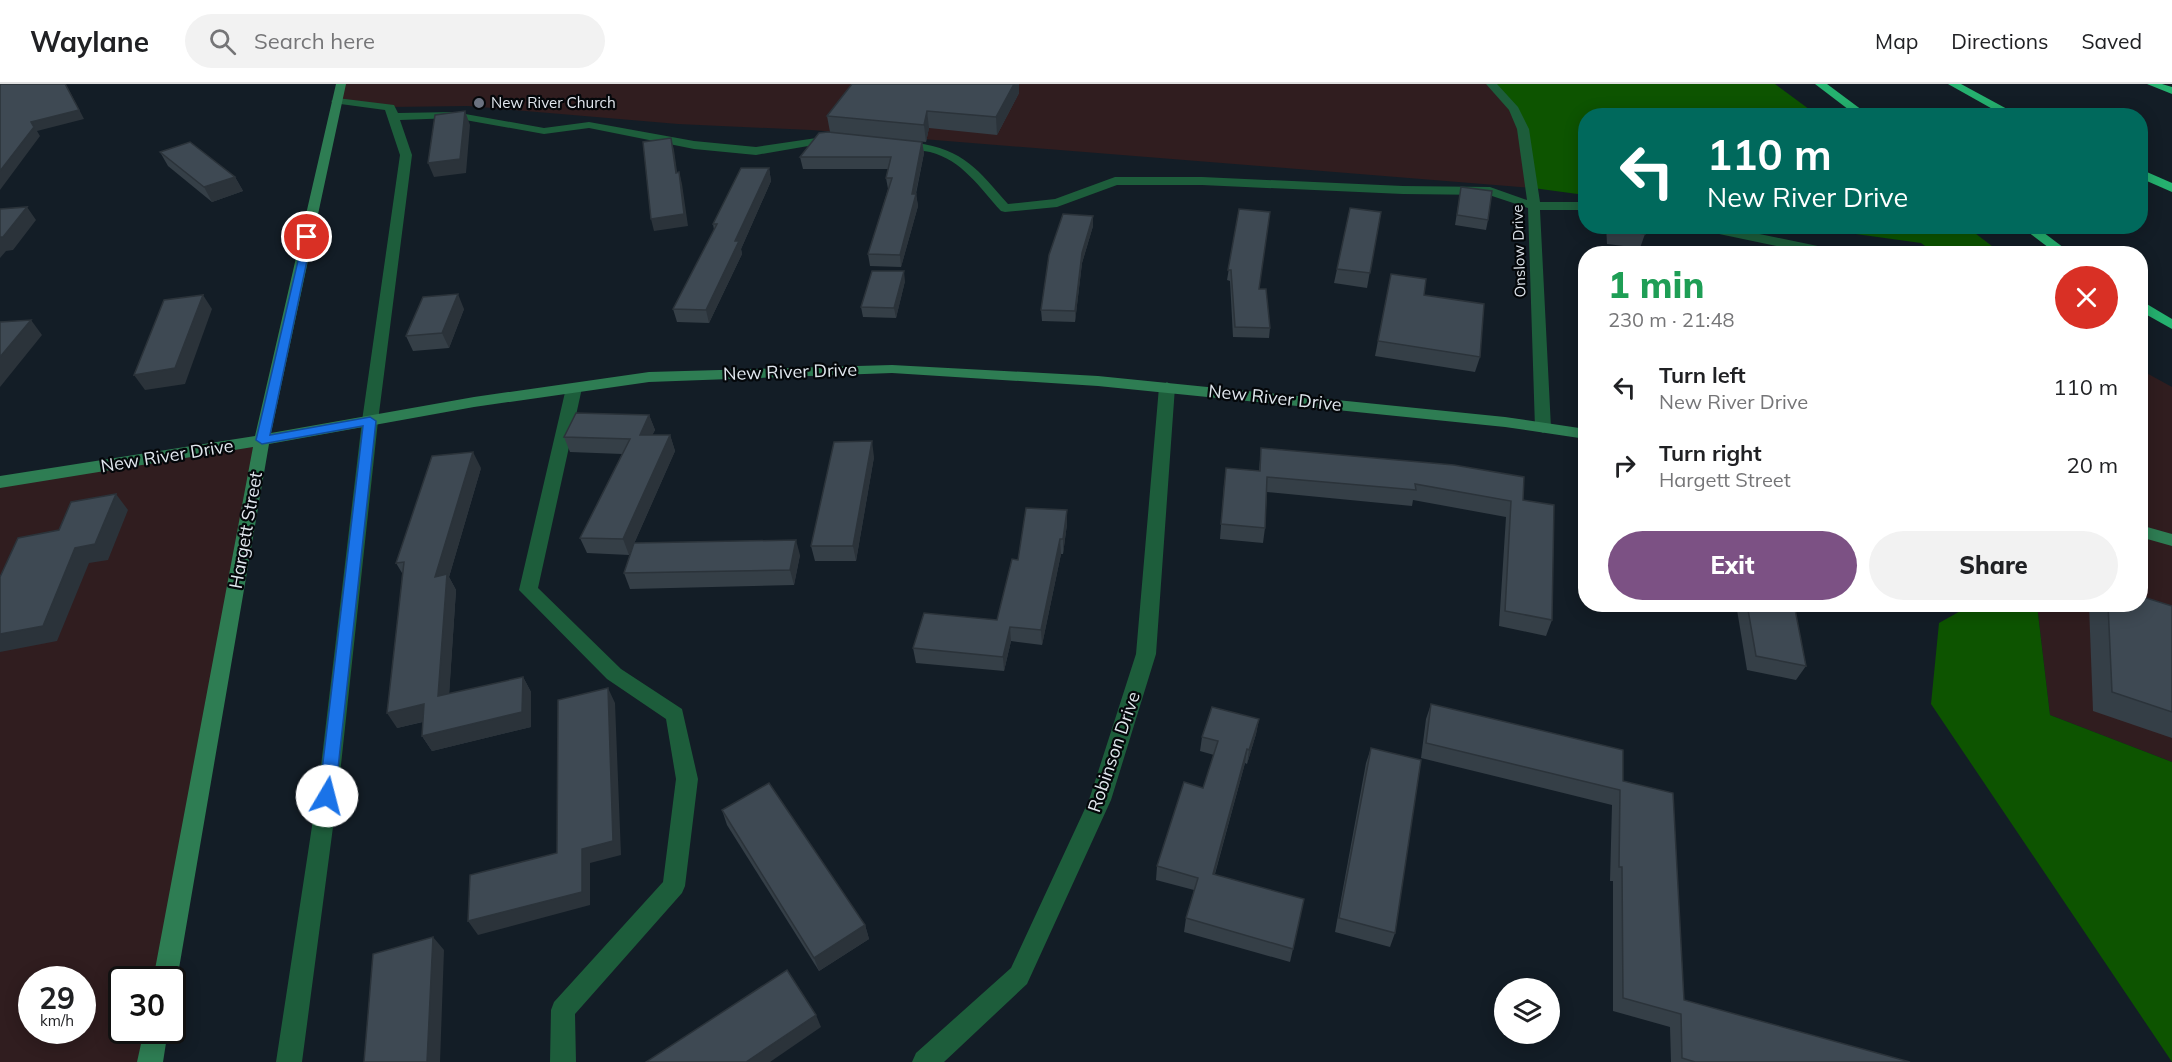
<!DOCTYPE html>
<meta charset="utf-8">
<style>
body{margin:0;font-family:Mulish,sans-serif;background:#f2f2f2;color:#202124;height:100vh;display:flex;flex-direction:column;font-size:22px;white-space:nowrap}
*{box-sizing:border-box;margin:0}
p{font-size:20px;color:#757577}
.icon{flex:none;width:33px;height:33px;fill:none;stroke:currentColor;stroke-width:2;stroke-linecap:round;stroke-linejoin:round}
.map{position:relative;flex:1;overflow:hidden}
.details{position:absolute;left:1578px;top:162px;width:570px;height:366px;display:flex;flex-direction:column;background:#fff;border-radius:24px;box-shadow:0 3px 15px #0003}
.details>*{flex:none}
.guide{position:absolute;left:1578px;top:24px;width:570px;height:126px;border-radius:24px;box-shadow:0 3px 15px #0003;background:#00695c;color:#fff;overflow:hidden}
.tools{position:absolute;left:1494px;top:894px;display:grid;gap:12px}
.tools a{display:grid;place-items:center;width:66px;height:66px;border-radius:50%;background:#fff;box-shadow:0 3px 15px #0003;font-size:30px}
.speed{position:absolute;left:18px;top:882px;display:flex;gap:12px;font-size:30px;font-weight:700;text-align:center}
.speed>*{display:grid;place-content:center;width:78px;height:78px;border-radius:50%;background:#fff;box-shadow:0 3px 15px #0003;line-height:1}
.speed small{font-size:15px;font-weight:400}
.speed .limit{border:3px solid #111;border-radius:9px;background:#fff;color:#111}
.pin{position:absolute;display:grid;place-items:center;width:51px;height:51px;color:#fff;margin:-26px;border:3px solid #fff;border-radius:50%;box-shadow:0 2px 6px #0007}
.me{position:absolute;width:66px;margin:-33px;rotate:8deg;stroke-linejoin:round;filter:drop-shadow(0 0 4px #0008)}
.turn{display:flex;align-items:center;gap:21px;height:126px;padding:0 30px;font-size:27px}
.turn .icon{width:78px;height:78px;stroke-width:2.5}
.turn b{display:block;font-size:42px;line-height:51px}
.round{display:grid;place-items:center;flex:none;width:63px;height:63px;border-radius:32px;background:#f2f2f2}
.overview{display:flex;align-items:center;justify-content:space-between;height:102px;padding:0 30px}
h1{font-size:36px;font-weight:800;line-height:45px;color:#1e9e55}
.button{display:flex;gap:12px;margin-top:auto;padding:12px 30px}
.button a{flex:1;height:69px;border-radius:36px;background:#7c5184;color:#fff;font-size:24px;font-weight:800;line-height:69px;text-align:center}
.button a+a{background:#f2f2f2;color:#202124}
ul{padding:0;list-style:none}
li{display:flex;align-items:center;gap:18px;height:78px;padding:0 30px}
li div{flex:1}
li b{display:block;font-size:22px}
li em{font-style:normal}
header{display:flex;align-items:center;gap:36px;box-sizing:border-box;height:84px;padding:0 30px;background:#fff;border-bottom:2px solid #e0e0e0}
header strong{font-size:28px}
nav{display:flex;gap:33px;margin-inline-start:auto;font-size:21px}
.search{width:420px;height:54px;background:#f2f2f2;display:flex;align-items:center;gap:15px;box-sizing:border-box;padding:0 21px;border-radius:33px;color:#757577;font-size:22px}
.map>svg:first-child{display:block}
.commercial{fill:#301d1f;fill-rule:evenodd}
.forest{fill:#0d5400}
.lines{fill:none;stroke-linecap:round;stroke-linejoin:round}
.street{fill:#1d5d3b;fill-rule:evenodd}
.secondary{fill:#2e7d53;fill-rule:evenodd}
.highway{fill:#25b16f;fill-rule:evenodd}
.wall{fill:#353f47}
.shaded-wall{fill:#2b333a}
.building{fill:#3e4953;stroke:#2b333a;stroke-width:1.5}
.route{fill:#1a73e8;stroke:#114b97;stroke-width:1.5}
.worship-dot{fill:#6b7280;stroke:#04070a;stroke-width:2}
.labels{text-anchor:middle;stroke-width:4.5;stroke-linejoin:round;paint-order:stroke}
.far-poi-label{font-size:15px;fill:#e1e7ee;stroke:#04070a;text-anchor:start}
.far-street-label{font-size:15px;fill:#e1e7ee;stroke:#04070a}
.street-label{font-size:18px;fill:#e1e7ee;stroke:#04070a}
</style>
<header>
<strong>Waylane</strong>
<div class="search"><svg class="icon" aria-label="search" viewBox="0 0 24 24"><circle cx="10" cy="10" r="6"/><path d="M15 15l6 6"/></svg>Search here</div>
<nav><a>Map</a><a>Directions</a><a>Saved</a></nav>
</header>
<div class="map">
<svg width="2172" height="978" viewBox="0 0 2172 978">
<rect width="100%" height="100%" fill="#131d26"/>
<g class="commercial">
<polygon points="341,0 1491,0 1514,25 1533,104 811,46 678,40 468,22 390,23 337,17"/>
<polygon points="2141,286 2172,303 2172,678 2050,631 2037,521 2140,520"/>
<path d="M 262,356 L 161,895 L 122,896 L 122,946 L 150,947 L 144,978 L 0,978 L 0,398 ZM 32,896 L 82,896 L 82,946 L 32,946 Z"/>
</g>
<g class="forest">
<polygon points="1491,0 1775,0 1817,31 1586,32 1585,111 1533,104 1523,45"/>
<polygon points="1805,143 1967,143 2001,169 1935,169 1921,159"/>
<polygon points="1973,520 2037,521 2050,631 2172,678 2172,978 1931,620 1939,539"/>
</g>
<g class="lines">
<g class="street">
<path d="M 1486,0 L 1497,0 L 1518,23 L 1529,45 L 1540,118 L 1586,118 L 1586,126 L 1540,126 L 1551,344 L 1543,349 L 1535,344 L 1528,124 L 1489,111 L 1403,110 L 1202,101 L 1117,101 L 1057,123 L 1005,128 L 1001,127 C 980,104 962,76 930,68 C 919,65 903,68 894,61 C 900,56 908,58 916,59 C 964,65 979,87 1008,120 L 1055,115 L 1115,93 L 1202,93 L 1403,102 L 1490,103 L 1527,116 L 1517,45 L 1509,26 Z"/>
<polygon points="337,14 394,21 398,29 454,28 544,44 589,38 694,57 756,63 837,51 843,54 837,57 756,71 694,65 589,44 544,50 454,34 400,36 412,71 378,337 340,690 302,978 276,978 320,690 362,337 400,71 385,26 333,19 331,17"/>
<polygon points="1694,142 1721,142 1837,166 1843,170 1815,170 1700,146"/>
<polygon points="1167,298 1175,303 1156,570 1111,716 1027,900 944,978 912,978 916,969 1011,884 1089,716 1136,570 1159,303"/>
<polygon points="574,299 582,304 538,504 621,585 682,625 698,695 685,802 682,809 575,930 576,978 550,978 551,926 554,918 663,798 676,695 666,635 607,595 519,506 566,304"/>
</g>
<g class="secondary">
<polygon points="336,0 346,0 271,349 474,313 649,288 892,281 1098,292 1505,333 1586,345 1586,355 1505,343 1098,302 892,289 649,298 474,323 269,360 177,896 172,905 172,896 153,896 253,363 0,404 0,392 255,352"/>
<polygon points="2140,441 2172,450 2172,462 2140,453"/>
<polygon points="144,946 168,946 163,978 137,978"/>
</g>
<g class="highway">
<polygon points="1815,0 1827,0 1870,32 1857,32"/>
<polygon points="1948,0 1961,0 2020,32 2005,32"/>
<polygon points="2147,0 2162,0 2172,3 2172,10"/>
<polygon points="2140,85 2172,99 2172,108 2140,94"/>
<polygon points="2020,142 2035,142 2072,170 2057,170"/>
<polygon points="2140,216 2172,235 2172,245 2140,227"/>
</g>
</g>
<g class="wall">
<polygon points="852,0 1019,0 1019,9 997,51 929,44 926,58 916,57 922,58 924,69 916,110 918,122 901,183 870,182 868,170 888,105 886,94 889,85 803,85 800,73 830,48 827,32"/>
<polygon points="160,68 235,93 243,107 212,118 168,82"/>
<polygon points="769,84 771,97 741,165 742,170 709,239 677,238 673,225 714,146 713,140"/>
<polygon points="1461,103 1488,136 1486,146 1455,141"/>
<polygon points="1239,125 1270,244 1269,254 1233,253 1230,197 1227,196"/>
<polygon points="1381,128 1367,204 1334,199 1337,185"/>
<polygon points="1093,132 1093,142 1082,179 1075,238 1042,237 1041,226"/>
<polygon points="1606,142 1644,142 1645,150 1640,164 1607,160"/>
<polygon points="905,197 896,234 863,233 861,223"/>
<polygon points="1388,205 1424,211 1480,273 1475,288 1375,272"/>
<polygon points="464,225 449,264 413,267 406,252"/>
<polygon points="649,331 655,346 652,351 670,351 675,367 629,471 587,469 580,454 622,370 570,368 564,353"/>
<polygon points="1261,364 1523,416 1552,536 1546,552 1499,542 1506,433 1413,416 1412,422 1267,408 1265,444 1263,459 1220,455 1224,400 1259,387"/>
<polygon points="874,373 856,477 815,477 811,462"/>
<polygon points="481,384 449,493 456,506 449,610 523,593 531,608 531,643 432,667 422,652 423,638 397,644 402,489 396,479"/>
<polygon points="1067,440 1063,470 1061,470 1042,561 1011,557 1004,587 916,579 913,564 997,536 1018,476"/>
<polygon points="800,471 794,501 630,505 624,489"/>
<polygon points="1736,520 1794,520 1806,582 1796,596 1747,586"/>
<polygon points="2090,520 2140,520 2172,522 2172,654 2093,627 2089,521"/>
<polygon points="1431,620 1623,697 1684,916 1910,978 1671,978 1670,943 1613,927 1613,797 1610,797 1612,721 1421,674 1426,635"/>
<polygon points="1259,635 1256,650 1247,680 1245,679 1215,790 1293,865 1290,878 1184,848 1186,834 1194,806 1156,796 1157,782 1203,704 1214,671 1200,667 1202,653"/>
<polygon points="1371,664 1395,849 1390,863 1335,848 1366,679"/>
<polygon points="722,726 865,841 869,855 819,887 727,741"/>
</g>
<g class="shaded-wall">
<polygon points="65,0 66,0 84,35 37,47 40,52 0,106 0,87 31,38"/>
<polygon points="1014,0 1019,0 1019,9 997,51 996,33"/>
<polygon points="465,27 470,41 466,89 434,93 428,79"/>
<polygon points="927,27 929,44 926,58 924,41"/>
<polygon points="671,54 674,66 679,101 676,89"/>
<polygon points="922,58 924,69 913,122 912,110"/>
<polygon points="769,84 771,97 741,165 742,170 709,239 706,226 735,157"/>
<polygon points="679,88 682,100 688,142 654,147 651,135"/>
<polygon points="235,93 243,107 212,118 204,103"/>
<polygon points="916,110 918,122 901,183 900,171"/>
<polygon points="27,123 36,136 13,166 6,167 0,174 0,153"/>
<polygon points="1093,132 1093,142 1082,179 1075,238 1075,227 1082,169"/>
<polygon points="904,187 905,197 896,234 894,224"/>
<polygon points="458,210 464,225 449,264 442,249"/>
<polygon points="203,211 212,225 185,300 145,306 134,291"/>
<polygon points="31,236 42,251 0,303 0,273"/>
<polygon points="649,331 655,346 645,366 640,351"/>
<polygon points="670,351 675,367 629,471 623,455"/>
<polygon points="872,357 874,373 856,477 853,462"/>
<polygon points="473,368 481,384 449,493 456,506 448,628 438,612 435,493"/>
<polygon points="116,410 128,426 108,476 89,479 57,557 0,568 0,550 75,464"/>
<polygon points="1067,426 1067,440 1063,470 1063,455"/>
<polygon points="1060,455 1061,470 1042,561 1041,546"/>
<polygon points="796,456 800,471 794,501 790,486"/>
<polygon points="1010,543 1011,557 1004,587 1003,573"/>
<polygon points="523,593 531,608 531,643 432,667 422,652"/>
<polygon points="608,604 615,619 621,771 590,779 590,821 478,851 468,837 582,765"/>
<polygon points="424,620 434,635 397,644 387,629"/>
<polygon points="1259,635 1256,650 1247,680 1249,666"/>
<polygon points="1247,665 1245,679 1211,803 1213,790"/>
<polygon points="865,841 869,855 819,887 814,874"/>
<polygon points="433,853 444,866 440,978 427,978"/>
<polygon points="816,931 821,943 770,978 746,978"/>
</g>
<g class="building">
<polygon points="0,0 65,0 79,26 31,38 34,43 0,87"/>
<polygon points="852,0 1014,0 996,33 927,27 924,41 827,32"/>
<polygon points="465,27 460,75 428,79 435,31"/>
<polygon points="828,48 922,58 912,110 916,110 900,171 868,170 892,94 886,94 891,73 800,73 819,49"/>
<polygon points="671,54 676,89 679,88 684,130 651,135 643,58"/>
<polygon points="190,58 235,93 204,103 160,68"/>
<polygon points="741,84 769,84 735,157 739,157 706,226 673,225 717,140 713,140"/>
<polygon points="1461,103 1492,107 1488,136 1457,131"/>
<polygon points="27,123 3,153 0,153 0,125"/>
<polygon points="1350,124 1381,128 1370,189 1337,185"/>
<polygon points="1239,125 1270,128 1259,205 1266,205 1270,244 1235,243 1231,186 1228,186"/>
<polygon points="1063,130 1093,132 1082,169 1075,227 1041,226 1049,171"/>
<polygon points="1612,142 1644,142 1645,150 1613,145"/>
<polygon points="872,187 904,187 894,224 861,223"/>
<polygon points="1391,190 1426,195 1424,211 1484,220 1480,273 1378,257"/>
<polygon points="458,210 442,249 406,252 423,213"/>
<polygon points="203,211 175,284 134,291 164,216"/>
<polygon points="31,236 0,273 0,238"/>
<polygon points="576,329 649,331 640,351 670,351 623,455 580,454 630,355 564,353"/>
<polygon points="872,357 853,462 811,462 834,358"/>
<polygon points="1261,364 1454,381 1524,393 1523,416 1554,421 1552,536 1505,527 1511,417 1415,400 1416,406 1267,393 1265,444 1221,440 1226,384 1260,387"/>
<polygon points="473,368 435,493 447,490 438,612 523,593 522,628 422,652 424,620 387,629 404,478 396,479 432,372"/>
<polygon points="116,410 95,460 75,464 43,542 0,550 0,493 18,454 59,446 71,418"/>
<polygon points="1026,424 1067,426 1063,455 1060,455 1041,546 1010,543 1003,573 913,564 924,529 997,536 1012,475 1018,476"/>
<polygon points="796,456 790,486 624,489 634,459"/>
<polygon points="2140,512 2172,522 2172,628 2112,608 2108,520 2140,520"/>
<polygon points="1747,520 1794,520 1806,582 1756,572"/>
<polygon points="608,604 613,757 582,765 582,808 468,837 470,791 557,769 558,616"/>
<polygon points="1431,620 1623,666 1623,697 1673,709 1684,916 1910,978 1695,978 1682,974 1681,930 1623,914 1622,783 1619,783 1620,706 1426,659"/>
<polygon points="1212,623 1259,635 1249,666 1247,665 1213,790 1304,815 1293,865 1186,834 1198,794 1157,782 1184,698 1203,704 1218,657 1202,653"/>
<polygon points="1371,664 1421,676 1395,849 1339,834"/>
<polygon points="769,699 865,841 814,874 722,726"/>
<polygon points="433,853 427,978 364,978 373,870"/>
<polygon points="787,886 816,931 746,978 646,978"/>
</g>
<polygon class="route" points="304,151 312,153 270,351 370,333 376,337 335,712 333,717 327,719 321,717 319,712 363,342 262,360 256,356"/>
<circle class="worship-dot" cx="479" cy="19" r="6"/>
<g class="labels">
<g class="far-poi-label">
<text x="491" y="24">New River Church</text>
</g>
<g class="far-street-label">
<text transform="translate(1519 167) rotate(-92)" y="5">Onslow Drive</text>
</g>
<g class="street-label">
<text transform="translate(790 288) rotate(-2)" y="6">New River Drive</text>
<text transform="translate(1275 314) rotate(6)" y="6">New River Drive</text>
<text transform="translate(167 372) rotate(-9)" y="6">New River Drive</text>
<text transform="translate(246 446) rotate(-80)" y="6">Hargett Street</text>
<text transform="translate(1114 668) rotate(-71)" y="6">Robinson Drive</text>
</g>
</g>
</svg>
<div class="tools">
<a><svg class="icon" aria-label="layers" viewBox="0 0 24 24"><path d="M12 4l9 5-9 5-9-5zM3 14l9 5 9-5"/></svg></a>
</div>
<div class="speed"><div>29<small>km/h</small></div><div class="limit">30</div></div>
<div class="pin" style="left:307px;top:153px;background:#d93025"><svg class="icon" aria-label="arrive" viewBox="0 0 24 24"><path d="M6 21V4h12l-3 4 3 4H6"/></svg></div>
<svg class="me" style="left:327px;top:712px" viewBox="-20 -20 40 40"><circle r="19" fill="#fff"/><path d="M0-13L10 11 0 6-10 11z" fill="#1a73e8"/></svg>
<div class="guide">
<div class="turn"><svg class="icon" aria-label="left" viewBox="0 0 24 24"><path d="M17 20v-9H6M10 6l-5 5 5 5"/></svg><div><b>110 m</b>New River Drive</div></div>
</div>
<section class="details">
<div class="overview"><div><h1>1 min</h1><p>230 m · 21:48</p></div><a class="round" style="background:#d93025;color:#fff"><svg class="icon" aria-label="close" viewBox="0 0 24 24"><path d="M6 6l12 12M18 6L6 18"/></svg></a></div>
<ul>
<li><svg class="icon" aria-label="left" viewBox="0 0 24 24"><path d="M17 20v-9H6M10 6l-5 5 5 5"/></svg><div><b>Turn left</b><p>New River Drive</p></div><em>110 m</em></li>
<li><svg class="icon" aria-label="right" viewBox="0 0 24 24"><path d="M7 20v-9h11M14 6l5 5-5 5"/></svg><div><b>Turn right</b><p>Hargett Street</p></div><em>20 m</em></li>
</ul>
<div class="button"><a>Exit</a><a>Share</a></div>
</section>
</div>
